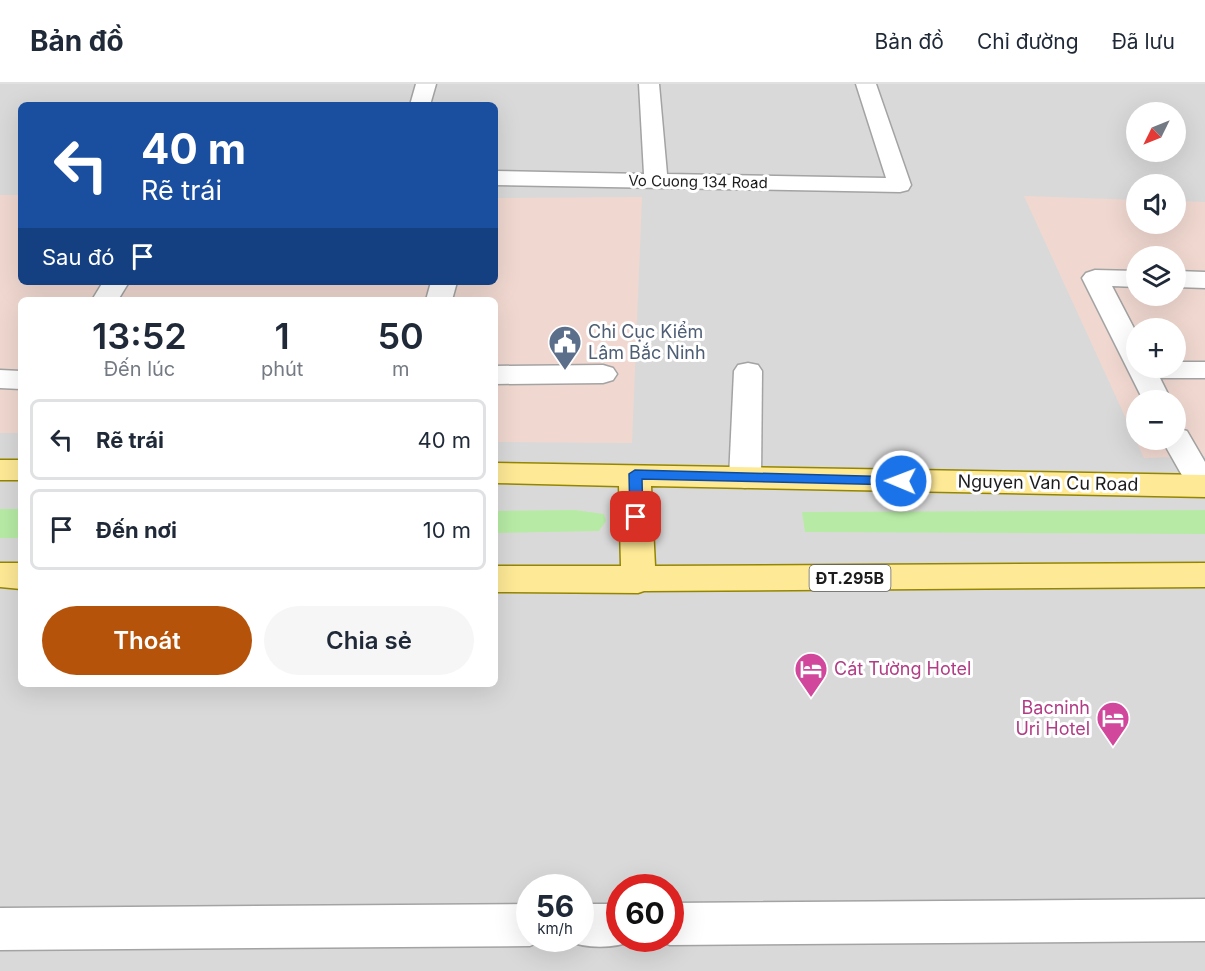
<!DOCTYPE html>
<html lang="vi">
<meta charset="utf-8">
<style>
body{margin:0;font-family:Inter,sans-serif;background:#f6f6f7;color:#1f2937;height:100vh;display:flex;flex-direction:column;font-size:22px;white-space:nowrap}
*{box-sizing:border-box;margin:0}
p{font-size:20px;color:#747a83}
.icon{flex:none;width:33px;height:33px;fill:none;stroke:currentColor;stroke-width:2;stroke-linecap:round;stroke-linejoin:round}
.map{position:relative;flex:1;overflow:hidden}
.sheet{position:absolute;left:18px;top:213px;width:480px;height:390px;display:flex;flex-direction:column;background:#fff;border-radius:9px;box-shadow:0 6px 24px #0002}
.sheet>*{flex:none}
.banner{position:absolute;left:18px;top:18px;width:480px;height:183px;border-radius:9px;box-shadow:0 6px 24px #0002;background:#1a4fa0;color:#fff;overflow:hidden}
.needle{width:39px;rotate:227deg}
.controls{position:absolute;left:1126px;top:18px;display:grid;gap:12px}
.controls a{display:grid;place-items:center;width:60px;height:60px;border-radius:50%;background:#fff;box-shadow:0 6px 24px #0002;font-size:30px}
.speed{position:absolute;left:516px;top:790px;display:flex;gap:12px;font-size:30px;font-weight:700;text-align:center}
.speed>*{display:grid;place-content:center;width:78px;height:78px;border-radius:50%;background:#fff;box-shadow:0 6px 24px #0002;line-height:1}
.speed small{font-size:15px;font-weight:400}
.speed .limit{border:9px solid #d22;background:#fff;color:#111}
.pin{position:absolute;display:grid;place-items:center;width:51px;height:51px;color:#fff;margin:-26px;border-radius:12px;box-shadow:0 3px 9px #0006}
.me{position:absolute;width:66px;margin:-33px;rotate:271deg;stroke-linejoin:round;filter:drop-shadow(0 0 4px #0008)}
.turn{display:flex;align-items:center;gap:21px;height:126px;padding:0 24px;font-size:27px}
.turn .icon{width:78px;height:78px;stroke-width:2.5}
.turn b{display:block;font-size:42px;line-height:51px}
.then{display:flex;align-items:center;height:57px;padding:0 24px;background:#0003;gap:12px;font-size:22px}
.eta{display:flex;justify-content:space-evenly;align-items:center;height:102px;text-align:center}
.eta b{font-size:36px;font-weight:600;line-height:42px}
.action{display:flex;gap:12px;margin-top:auto;padding:12px 24px}
.action a{flex:1;height:69px;border-radius:36px;background:#b45309;color:#fff;font-size:24px;font-weight:600;line-height:69px;text-align:center}
.action a+a{background:#f6f6f7;color:#1f2937}
ul{padding:0;list-style:none}
li{display:flex;align-items:center;gap:18px;height:81px;margin:0 12px 9px;padding:0 12px;border:3px solid #e0e1e3;border-radius:9px}
li div{flex:1}
li b{display:block;font-size:22px}
li em{font-style:normal}
header{display:flex;align-items:center;gap:36px;box-sizing:border-box;height:84px;padding:0 30px;background:#fff;border-bottom:2px solid #e0e1e3}
header strong{font-size:28px}
nav{display:flex;gap:33px;margin-inline-start:auto;font-size:21px}
.map>svg:first-child{display:block}
.residential{fill:#dad9d9;fill-rule:evenodd}
.commercial{fill:#f0d8d0;fill-rule:evenodd}
.grass{fill:#b7eba5}
.lines{fill:none;stroke-linecap:round;stroke-linejoin:round}
.minor-casing{stroke:#a3a3a3;stroke-width:3}
.major-casing{stroke:#958600;stroke-width:3}
.minor{fill:#fff;fill-rule:evenodd}
.major{fill:#fee996;fill-rule:evenodd}
.route{fill:#1a73e8;stroke:#114b97;stroke-width:1.5}
.labels{text-anchor:middle;stroke-width:6;stroke-linejoin:round;paint-order:stroke}
.far-street-label{font-size:15px;fill:#1c1c1c;stroke:#fff}
.shield{fill:#fff;stroke:#606060;stroke-width:1.5}
.shield-label{font-size:16px;font-weight:bold;fill:#1c1c1c}
.service-label{font-size:18px;fill:#4e5e75;stroke:#fff;text-anchor:start}
.street-label{font-size:18px;fill:#1c1c1c;stroke:#fff}
.hotel-label{font-size:18px;fill:#b23c85;stroke:#fff;text-anchor:start}
</style>
<header>
<strong>Bản đồ</strong>
<nav><a>Bản đồ</a><a>Chỉ đường</a><a>Đã lưu</a></nav>
</header>
<div class="map">
<svg width="1205" height="887" viewBox="0 0 1205 887">
<rect width="100%" height="100%" fill="#eeede2"/>
<path class="residential" d="M 0,0 L 1205,0 L 1205,887 L 0,887 ZM 21,21 L 495,21 L 495,198 L 21,198 ZM 1137,28 L 1176,28 L 1176,68 L 1137,68 ZM 1137,100 L 1176,100 L 1176,140 L 1137,140 ZM 1137,172 L 1176,172 L 1176,212 L 1137,212 ZM 21,216 L 495,216 L 495,600 L 21,600 ZM 1137,244 L 1176,244 L 1176,284 L 1137,284 ZM 1137,316 L 1176,316 L 1176,356 L 1137,356 ZM 530,804 L 580,804 L 580,855 L 530,855 ZM 620,804 L 670,804 L 670,855 L 620,855 Z"/>
<g class="commercial">
<polygon points="0,111 21,111 21,198 495,198 495,114 642,113 632,359 495,358 495,216 21,216 21,349 0,349"/>
<path d="M 1024,112 L 1137,116 L 1137,140 L 1176,140 L 1176,117 L 1205,118 L 1205,372 L 1144,374 ZM 1137,172 L 1176,172 L 1176,212 L 1137,212 ZM 1137,244 L 1176,244 L 1176,284 L 1137,284 ZM 1137,316 L 1176,316 L 1176,356 L 1137,356 Z"/>
</g>
<g class="grass">
<rect x="0" y="425" width="21" height="29"/>
<polygon points="575,426 604,430 606,437 599,447 495,449 495,427"/>
<polygon points="1205,426 1205,450 805,448 802,428"/>
</g>
<g class="lines">
<defs>
<g id="minor">
<polygon points="416,0 436,0 430,21 410,21"/>
<polygon points="639,0 659,0 667,90 886,94 856,0 876,0 911,101 908,106 900,108 495,101 495,87 644,90"/>
<polygon points="1095,186 1137,187 1137,203 1112,202 1137,250 1137,284 1176,284 1176,278 1205,278 1205,294 1160,294 1171,316 1143,316 1082,194 1086,189"/>
<polygon points="1176,187 1205,188 1205,204 1176,203"/>
<polygon points="103,198 129,198 118,216 92,216"/>
<polygon points="431,198 457,198 452,216 426,216"/>
<polygon points="748,279 758,281 762,287 761,394 756,401 745,404 734,401 729,394 734,287 738,281"/>
<polygon points="603,281 613,284 617,290 613,296 603,299 495,300 495,282"/>
<polygon points="0,286 21,287 21,305 0,304"/>
<polygon points="1176,344 1187,347 1205,378 1205,412 1192,409 1162,356 1176,356"/>
<polygon points="1205,815 1205,857 670,861 654,855 670,855 670,819"/>
<polygon points="530,820 530,855 546,855 530,862 0,866 0,824"/>
<path d="M 580,820 L 620,820 L 620,855 L 636,856 C 613,865 587,865 564,856 L 580,855 Z"/>
</g>
<g id="major">
<rect x="0" y="376" width="21" height="20"/>
<polygon points="495,379 1205,391 1205,413 651,402 655,482 1205,479 1205,503 644,507 638,509 495,508 495,482 621,482 619,402 495,399"/>
<polygon points="0,479 21,479 21,505 0,503"/>
</g>
</defs>
<use href="#minor" class="minor-casing"/>
<use href="#major" class="major-casing"/>
<use href="#minor" class="minor"/>
<use href="#major" class="major"/>
</g>
<polygon class="route" points="635,386 901,393 907,397 901,401 642,395 643,433 636,437 630,433 629,390"/>
<defs>
<symbol id="civic-pin" viewBox="-11 -11 22 30"><path d="M0 17L-7.5 6A9.5 9.5 0 1 1 7.5 6Z" fill="#5c6f8a" stroke="#fff"/><path d="M-.6-6.5H3V-4.5H.6V-3L4-1V1h2V6H-6V1h2V-1L-.6-3ZM-1.2 2.5V6h2.4V2.5Z" fill="#fff"/></symbol>
<symbol id="hotel-pin" viewBox="-11 -11 22 30"><path d="M0 17L-7.5 6A9.5 9.5 0 1 1 7.5 6Z" fill="#d1479c" stroke="#fff"/><path d="M-6-4.5h1.5V1H6V5H4.5V3h-9V5H-6ZM-4 0a1.8 1.8 0 1 1 3.6 0ZM.5 0V-2.5h3Q6-2.5 6 0Z" fill="#fff"/></symbol>
</defs>
<g fill-rule="evenodd">
<use href="#civic-pin" x="546" y="239" width="38" height="52"/>
<use href="#hotel-pin" x="792" y="566" width="38" height="52"/>
<use href="#hotel-pin" x="1094" y="615" width="38" height="52"/>
</g>
<g class="labels">
<g class="far-street-label">
<text transform="translate(698 98) rotate(1)" y="5">Vo Cuong 134 Road</text>
</g>
<rect class="shield" x="809.5" y="481" width="81" height="26" rx="4.5"/>
<g class="shield-label">
<text x="850" y="500">ĐT.295B</text>
</g>
<g class="service-label">
<text x="588" y="254">Chi Cục Kiểm<tspan x="588" dy="21">Lâm Bắc Ninh</tspan></text>
</g>
<g class="street-label">
<text transform="translate(1048 399) rotate(1)" y="6">Nguyen Van Cu Road</text>
</g>
<g class="hotel-label">
<text x="834" y="591">Cát Tường Hotel</text>
<text x="1090" y="630" text-anchor="end">Bacninh<tspan x="1090" dy="21">Uri Hotel</tspan></text>
</g>
</g>
</svg>
<div class="controls">
<a><svg class="needle" viewBox="-14 -14 28 28"><path d="M0-13l5 13h-10z" fill="#e53935"/><path d="M0 13l5-13h-10z" fill="#747a83"/></svg></a>
<a><svg class="icon" aria-label="sound" viewBox="0 0 24 24"><path d="M4 9h4l5-4v14l-5-4H4zM17 9q2 3 0 6"/></svg></a>
<a><svg class="icon" aria-label="layers" viewBox="0 0 24 24"><path d="M12 4l9 5-9 5-9-5zM3 14l9 5 9-5"/></svg></a>
<a>+</a>
<a>−</a>
</div>
<div class="speed"><div>56<small>km/h</small></div><div class="limit">60</div></div>
<div class="pin" style="left:636px;top:433px;background:#d93025"><svg class="icon" aria-label="arrive" viewBox="0 0 24 24"><path d="M6 21V4h12l-3 4 3 4H6"/></svg></div>
<svg class="me" style="left:901px;top:397px" viewBox="-20 -20 40 40"><circle r="17" fill="#1a73e8" stroke="#fff" stroke-width="3"/><path d="M0-11L8 9 0 5-8 9z" fill="#fff"/></svg>
<div class="banner">
<div class="turn"><svg class="icon" aria-label="left" viewBox="0 0 24 24"><path d="M17 20v-9H6M10 6l-5 5 5 5"/></svg><div><b>40 m</b>Rẽ trái</div></div>
<div class="then">Sau đó<svg class="icon" aria-label="arrive" viewBox="0 0 24 24"><path d="M6 21V4h12l-3 4 3 4H6"/></svg></div>
</div>
<section class="sheet">
<div class="eta">
<div><b>13:52</b><p>Đến lúc</p></div>
<div><b>1</b><p>phút</p></div>
<div><b>50</b><p>m</p></div>
</div>
<ul>
<li><svg class="icon" aria-label="left" viewBox="0 0 24 24"><path d="M17 20v-9H6M10 6l-5 5 5 5"/></svg><div><b>Rẽ trái</b></div><em>40 m</em></li>
<li><svg class="icon" aria-label="arrive" viewBox="0 0 24 24"><path d="M6 21V4h12l-3 4 3 4H6"/></svg><div><b>Đến nơi</b></div><em>10 m</em></li>
</ul>
<div class="action"><a>Thoát</a><a>Chia sẻ</a></div>
</section>
</div>
